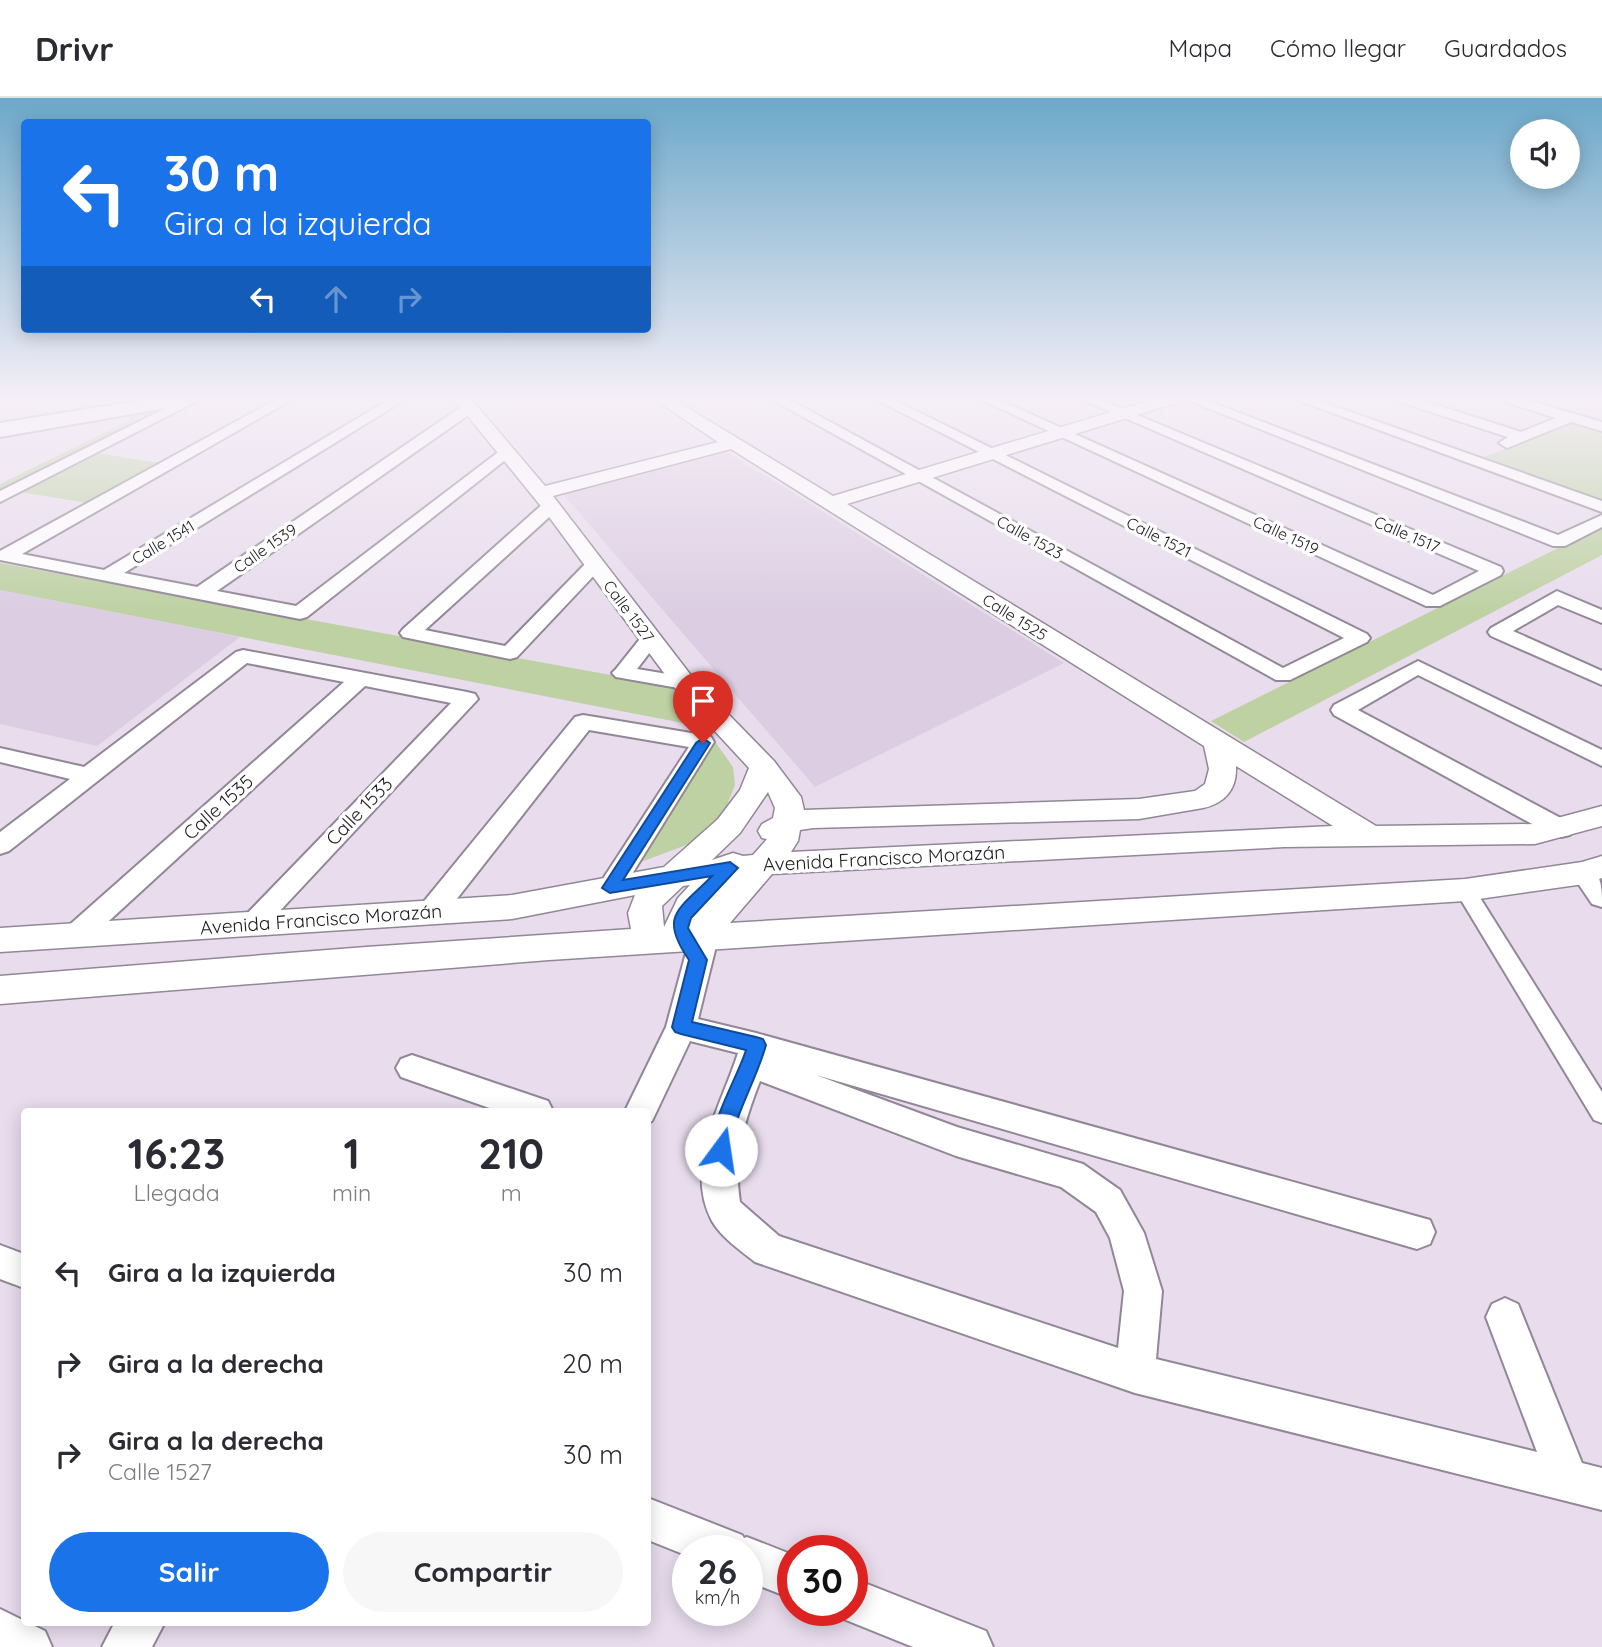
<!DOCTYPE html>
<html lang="es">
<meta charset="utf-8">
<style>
body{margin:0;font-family:Quicksand,sans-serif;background:#f7f7f7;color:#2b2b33;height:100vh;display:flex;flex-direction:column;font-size:26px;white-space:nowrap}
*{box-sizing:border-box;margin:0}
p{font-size:23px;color:#7c7c81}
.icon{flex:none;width:38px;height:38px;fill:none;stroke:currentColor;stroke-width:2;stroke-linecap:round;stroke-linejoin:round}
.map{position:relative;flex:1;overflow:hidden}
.details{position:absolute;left:21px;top:1010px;width:630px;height:518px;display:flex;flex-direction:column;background:#fff;border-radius:7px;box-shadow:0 4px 18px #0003}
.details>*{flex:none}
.hud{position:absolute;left:21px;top:21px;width:630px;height:214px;border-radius:7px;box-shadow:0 4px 18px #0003;background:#1a73e8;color:#fff;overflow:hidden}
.controls{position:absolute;left:1510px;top:21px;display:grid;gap:14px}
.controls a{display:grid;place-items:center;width:70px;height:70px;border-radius:50%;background:#fff;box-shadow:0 4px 18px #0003;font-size:35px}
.speed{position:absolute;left:672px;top:1437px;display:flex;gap:14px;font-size:35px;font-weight:700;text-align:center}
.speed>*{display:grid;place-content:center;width:91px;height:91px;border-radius:50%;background:#fff;box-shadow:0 4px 18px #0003;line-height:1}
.speed small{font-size:18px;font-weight:400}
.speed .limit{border:10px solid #d22;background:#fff;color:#111}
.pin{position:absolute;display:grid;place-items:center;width:60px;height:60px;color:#fff;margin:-72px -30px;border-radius:50% 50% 50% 0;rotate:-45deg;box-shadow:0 0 7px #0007}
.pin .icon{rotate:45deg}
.me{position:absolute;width:77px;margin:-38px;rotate:14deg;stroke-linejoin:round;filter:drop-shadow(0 0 5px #0008)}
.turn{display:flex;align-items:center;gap:24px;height:147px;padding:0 28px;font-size:32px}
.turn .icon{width:91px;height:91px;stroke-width:2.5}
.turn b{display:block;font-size:49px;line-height:60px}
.lanes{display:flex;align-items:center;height:66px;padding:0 28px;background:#0003;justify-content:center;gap:35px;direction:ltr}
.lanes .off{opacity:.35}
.eta{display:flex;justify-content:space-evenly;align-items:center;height:119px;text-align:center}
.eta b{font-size:42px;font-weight:700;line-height:49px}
.primary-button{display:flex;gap:14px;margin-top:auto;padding:14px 28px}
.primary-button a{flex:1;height:80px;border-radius:42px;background:#1a73e8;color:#fff;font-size:28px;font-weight:700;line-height:80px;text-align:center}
.primary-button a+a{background:#f7f7f7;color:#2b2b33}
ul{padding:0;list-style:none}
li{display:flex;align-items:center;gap:21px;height:91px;padding:0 28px}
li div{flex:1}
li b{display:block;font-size:26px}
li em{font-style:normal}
header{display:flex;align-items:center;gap:42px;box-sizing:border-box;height:98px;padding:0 35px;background:#fff;border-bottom:2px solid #e1e1e2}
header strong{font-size:33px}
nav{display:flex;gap:38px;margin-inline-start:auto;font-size:24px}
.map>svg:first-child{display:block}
.built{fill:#dccde2}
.green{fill:#bdd1a2}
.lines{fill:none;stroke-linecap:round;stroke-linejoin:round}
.pedestrian-casing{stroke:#928796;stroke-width:4}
.minor-casing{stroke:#928796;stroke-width:4}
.tertiary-casing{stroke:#928796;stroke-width:3}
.primary-casing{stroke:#928796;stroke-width:4}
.pedestrian{fill:#fff;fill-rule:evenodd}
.minor{fill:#fff;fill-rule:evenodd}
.tertiary{fill:#fff;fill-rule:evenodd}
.primary{fill:#fff;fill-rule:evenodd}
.route{fill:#1a73e8;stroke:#114b97;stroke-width:2}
.labels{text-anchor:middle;stroke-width:7;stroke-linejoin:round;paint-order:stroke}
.far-street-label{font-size:16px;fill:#1e1a20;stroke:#fff}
.street-label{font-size:19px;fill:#1e1a20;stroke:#fff}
</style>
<header>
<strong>Drivr</strong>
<nav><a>Mapa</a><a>Cómo llegar</a><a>Guardados</a></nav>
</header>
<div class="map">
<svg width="1602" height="1549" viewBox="0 0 1602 1549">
<rect width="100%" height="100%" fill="#e8dced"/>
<g class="built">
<polygon points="727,354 833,420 1064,565 815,689 564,397"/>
<polygon points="0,492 240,539 97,648 0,626"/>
</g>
<g class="green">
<polygon points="183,304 0,398 0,386 130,322 130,318 125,316"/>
<polygon points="1572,323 1602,333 1602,405 1480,361"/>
<polygon points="96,355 160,365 88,405 20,394"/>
<polygon points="1602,428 1602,457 1244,644 1211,623"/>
<polygon points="0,465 676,589 733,669 735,687 723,717 689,746 630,768 708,645 693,627 0,492"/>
</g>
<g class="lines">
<defs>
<polygon id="pedestrian" points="1465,785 1472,787 1602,994 1602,1025 1594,1022 1455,792 1458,787"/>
<g id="minor">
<polygon points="184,301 201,301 0,404 0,393"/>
<polygon points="277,301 293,301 22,456 104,472 390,301 406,301 124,475 197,489 464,307 474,307 474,313 217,493 296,508 501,352 506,350 514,355 307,519 300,521 0,462 0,453"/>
<polygon points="771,301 788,301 1283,570 1344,540 875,301 892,301 1367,536 1370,540 1367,544 1290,582 1276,582"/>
<polygon points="980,301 997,301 1433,497 1479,473 1081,301 1099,301 1501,469 1503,473 1501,477 1440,508 1426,508"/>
<polygon points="1185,301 1203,301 1558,437 1602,417 1602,429 1565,448 1553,448"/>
<polygon points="1295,301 1314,301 1602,403 1602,414"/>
<polygon points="1398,301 1418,301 1521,334 1556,320 1506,304 1504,301 1524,301 1602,324 1602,333 1571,324 1507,350 1499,345 1508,339 1400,304"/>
<polygon points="551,403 559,408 557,412 425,532 505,548 588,463 600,463 603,467 600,471 517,559 510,561 403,539 400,535 403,531 545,404"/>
<polygon points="1557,493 1602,512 1602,525 1558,507 1513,533 1602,573 1602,587 1491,538 1488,534 1491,530"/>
<polygon points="650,535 657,537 660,541 637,571 692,580 695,585 692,590 684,591 616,579 612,575 616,571 643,537"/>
<polygon points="243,552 467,594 475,596 478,601 262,832 252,835 242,832 238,825 451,605 365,588 86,844 76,847 66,844 62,837 66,830 344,584 247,565 9,753 0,756 0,734 70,681 0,664 0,650 84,669 236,554"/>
<polygon points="1418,563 1602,652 1602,668 1418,577 1358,612 1570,725 1574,731 1570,737 1561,739 1552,737 1334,617 1331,612 1334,607"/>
<polygon points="583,617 703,637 711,639 714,644 619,797 610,799 601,797 597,790 689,649 589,632 441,821 431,824 421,821 417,814 421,807 575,619"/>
<path d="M 1584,766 C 1602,772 1602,790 1602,809 L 1592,806 L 1571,775 L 1575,769 Z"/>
<path d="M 704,830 L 714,833 L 718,840 L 698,921 L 756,935 L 1430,1122 L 1435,1134 L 1430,1146 L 1417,1151 L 816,977 L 957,1029 L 1083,1066 L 1120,1092 L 1144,1135 L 1162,1193 L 1156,1261 L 1537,1354 L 1486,1219 L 1492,1206 L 1505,1200 L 1518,1206 L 1582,1365 L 1602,1370 L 1602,1412 L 1135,1295 L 755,1164 C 740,1152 722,1140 712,1123 C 683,1068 722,1006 738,955 L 690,943 L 652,1023 L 648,1025 L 648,1013 L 625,1013 L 666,929 L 690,840 L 694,833 ZM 760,983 L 956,1058 L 1061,1089 L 1096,1114 L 1110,1140 L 1124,1193 L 1118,1250 L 779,1138 L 740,1104 C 733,1060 744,1024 760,983 Z"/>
<polygon points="412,957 548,1003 553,1013 498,1013 401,979 396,970 401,961"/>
<polygon points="0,1147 24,1156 24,1190 0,1181"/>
<polygon points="648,1400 742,1437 744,1440 747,1439 793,1457 793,1501 747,1483 747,1452 688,1452 688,1458 648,1442"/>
<polygon points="852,1480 986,1533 993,1549 913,1549 836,1518 834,1512 852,1512"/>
<polygon points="0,1511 45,1533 52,1549 0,1549"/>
<polygon points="115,1524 165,1524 152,1549 102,1549"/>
</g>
<path id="tertiary" d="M 454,301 L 471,301 L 545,388 L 718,344 L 654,301 L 673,301 L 833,398 L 1154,301 L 1178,301 L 1176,305 L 847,406 L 1376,728 L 1535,726 L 1602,708 L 1602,728 L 1535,746 L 1284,749 L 772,776 L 730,825 L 1465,781 L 1582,764 L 1602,758 L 1602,780 L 1584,786 L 1465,803 L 549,862 L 0,906 L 0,878 L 366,849 L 631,831 L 628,815 L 635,797 L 512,821 L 0,854 L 0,830 L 512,797 L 664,769 L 718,721 L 740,692 L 749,670 L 675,590 L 544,412 ZM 731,351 L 1204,648 L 1209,671 L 1205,686 L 1195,693 L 1139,701 L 804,712 L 801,699 L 774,663 L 693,580 L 553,398 ZM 1236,668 L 1333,728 L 791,754 L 798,743 L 800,732 L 813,730 L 1139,721 L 1203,710 C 1225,705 1237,691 1236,668 ZM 768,694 L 775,710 L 773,720 L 762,726 L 758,733 L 762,740 L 767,741 L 753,757 L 743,758 L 733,755 L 712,762 L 740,735 ZM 690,787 L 678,800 L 664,829 L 662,808 L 683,788 Z"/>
<polygon id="primary" points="149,301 193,301 190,305 183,307 0,339 0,325"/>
</defs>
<use href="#pedestrian" class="pedestrian-casing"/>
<use href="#minor" class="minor-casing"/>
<use href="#tertiary" class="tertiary-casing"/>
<use href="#primary" class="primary-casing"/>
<use href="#pedestrian" class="pedestrian"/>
<use href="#minor" class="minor"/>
<use href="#tertiary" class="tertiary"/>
<use href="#primary" class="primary"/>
</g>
<linearGradient id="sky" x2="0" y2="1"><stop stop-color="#6ca8c9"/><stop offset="0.58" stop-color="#f5eff7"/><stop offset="1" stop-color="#f5eff7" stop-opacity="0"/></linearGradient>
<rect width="1602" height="517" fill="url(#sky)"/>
<path class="route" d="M 703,640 L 710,645 L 623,782 L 730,764 L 738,770 L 691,820 L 688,830 L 707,862 L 692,924 L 756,939 L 763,941 L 766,947 C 758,976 743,1002 734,1031 C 731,1040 732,1050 728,1058 L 721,1061 L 714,1058 C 703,1035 739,977 746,952 L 681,936 L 675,934 L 672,929 L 689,862 C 658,817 679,812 712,778 L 610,795 L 602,790 L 696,645 Z"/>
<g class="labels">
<g class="far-street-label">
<text transform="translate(1407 436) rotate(23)" y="6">Calle 1517</text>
<text transform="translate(1286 437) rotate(25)" y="6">Calle 1519</text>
<text transform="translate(1030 439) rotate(29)" y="6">Calle 1523</text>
<text transform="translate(1159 439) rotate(27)" y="6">Calle 1521</text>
<text transform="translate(163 444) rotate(-31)" y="6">Calle 1541</text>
<text transform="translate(265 450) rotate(-35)" y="6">Calle 1539</text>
<text transform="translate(629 513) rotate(53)" y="6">Calle 1527</text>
<text transform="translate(1015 519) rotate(32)" y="6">Calle 1525</text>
</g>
<g class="street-label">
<text transform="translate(218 709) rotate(-42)" y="7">Calle 1535</text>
<text transform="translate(359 713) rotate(-46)" y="7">Calle 1533</text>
<text transform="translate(884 760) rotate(-3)" y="7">Avenida Francisco Morazán</text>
<text transform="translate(321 821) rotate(-4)" y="7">Avenida Francisco Morazán</text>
</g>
</g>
</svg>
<div class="controls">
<a><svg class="icon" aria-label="sound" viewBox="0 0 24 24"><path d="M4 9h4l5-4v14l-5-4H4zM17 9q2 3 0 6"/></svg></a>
</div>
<div class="speed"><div>26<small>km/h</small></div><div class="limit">30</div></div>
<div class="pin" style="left:703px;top:645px;background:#d93025"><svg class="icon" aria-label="arrive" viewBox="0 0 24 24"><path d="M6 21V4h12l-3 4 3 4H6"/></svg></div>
<svg class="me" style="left:721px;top:1052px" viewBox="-20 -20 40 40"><circle r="19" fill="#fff"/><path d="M0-13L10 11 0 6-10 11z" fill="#1a73e8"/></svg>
<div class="hud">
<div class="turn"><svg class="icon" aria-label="left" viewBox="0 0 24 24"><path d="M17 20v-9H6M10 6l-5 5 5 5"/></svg><div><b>30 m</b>Gira a la izquierda</div></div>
<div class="lanes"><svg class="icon" aria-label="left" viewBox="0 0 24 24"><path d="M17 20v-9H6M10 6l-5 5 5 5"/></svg><svg class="icon off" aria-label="ahead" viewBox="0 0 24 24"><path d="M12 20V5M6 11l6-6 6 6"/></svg><svg class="icon off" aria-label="right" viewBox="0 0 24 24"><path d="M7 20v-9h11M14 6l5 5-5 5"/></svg></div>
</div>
<section class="details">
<div class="eta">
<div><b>16:23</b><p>Llegada</p></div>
<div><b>1</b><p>min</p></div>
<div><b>210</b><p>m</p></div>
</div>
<ul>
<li><svg class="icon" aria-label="left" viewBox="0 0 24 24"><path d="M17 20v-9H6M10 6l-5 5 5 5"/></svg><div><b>Gira a la izquierda</b></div><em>30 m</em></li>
<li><svg class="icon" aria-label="right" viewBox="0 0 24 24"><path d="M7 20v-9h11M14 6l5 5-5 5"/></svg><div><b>Gira a la derecha</b></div><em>20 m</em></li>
<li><svg class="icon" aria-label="right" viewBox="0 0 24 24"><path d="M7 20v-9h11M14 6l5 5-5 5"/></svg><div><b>Gira a la derecha</b><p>Calle 1527</p></div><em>30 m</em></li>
</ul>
<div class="primary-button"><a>Salir</a><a>Compartir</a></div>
</section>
</div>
